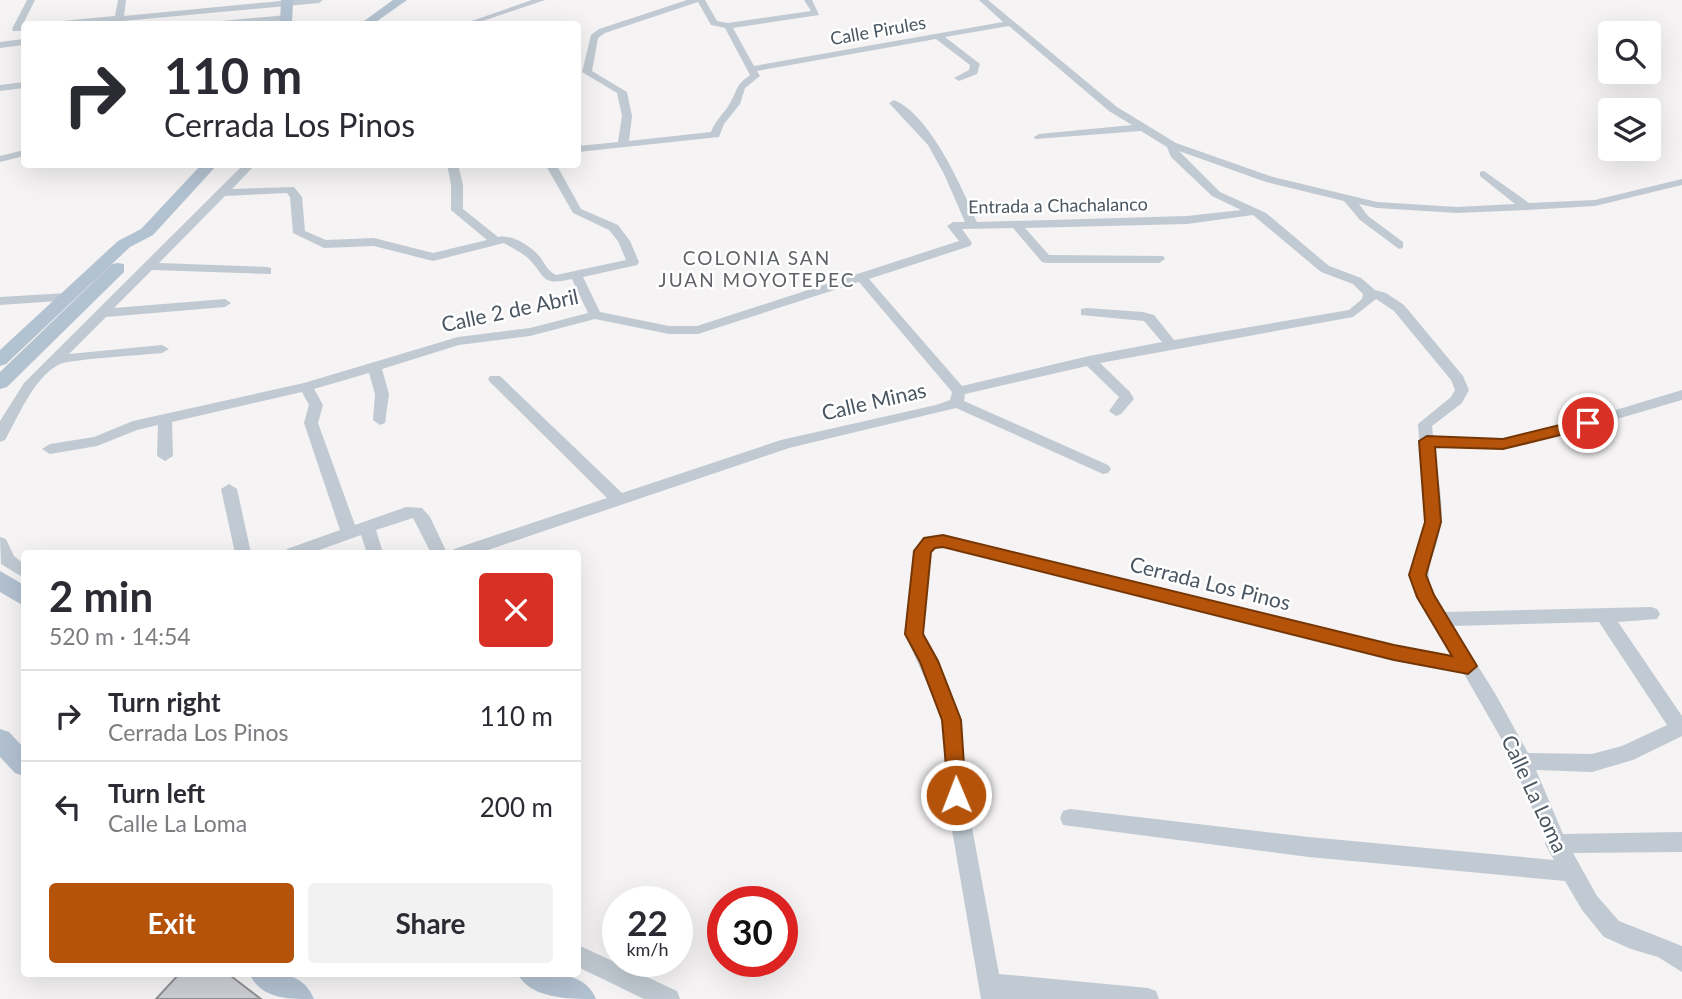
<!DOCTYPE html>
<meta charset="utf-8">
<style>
body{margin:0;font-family:Lato,sans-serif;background:#f2f2f3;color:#2b2b33;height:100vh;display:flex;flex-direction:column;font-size:26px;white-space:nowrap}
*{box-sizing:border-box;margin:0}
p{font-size:23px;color:#7c7c81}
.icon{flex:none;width:38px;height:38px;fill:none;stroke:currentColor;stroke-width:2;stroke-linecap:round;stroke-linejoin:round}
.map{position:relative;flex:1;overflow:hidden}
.drawer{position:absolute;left:21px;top:550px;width:560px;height:427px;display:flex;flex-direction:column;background:#fff;border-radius:7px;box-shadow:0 7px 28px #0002}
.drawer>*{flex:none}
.guide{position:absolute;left:21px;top:21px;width:560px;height:147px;border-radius:7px;box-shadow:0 7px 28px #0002;background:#fff;color:#2b2b33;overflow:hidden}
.controls{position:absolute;left:1598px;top:21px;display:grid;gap:14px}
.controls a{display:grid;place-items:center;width:63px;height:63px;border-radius:7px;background:#fff;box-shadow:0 7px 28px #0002;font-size:35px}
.speed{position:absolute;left:602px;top:886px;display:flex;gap:14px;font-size:35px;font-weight:700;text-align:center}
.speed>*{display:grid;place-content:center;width:91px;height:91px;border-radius:50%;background:#fff;box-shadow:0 7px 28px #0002;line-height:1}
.speed small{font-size:18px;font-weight:400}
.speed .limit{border:10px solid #d22;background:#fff;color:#111}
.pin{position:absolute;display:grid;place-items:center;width:60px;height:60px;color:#fff;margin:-30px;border:4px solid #fff;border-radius:50%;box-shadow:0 2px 7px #0007}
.me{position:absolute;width:77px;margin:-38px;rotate:359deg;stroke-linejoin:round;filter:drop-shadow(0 0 5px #0008)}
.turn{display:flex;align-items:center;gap:24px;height:147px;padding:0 28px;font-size:32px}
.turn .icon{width:91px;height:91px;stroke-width:2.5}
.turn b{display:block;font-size:49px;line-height:60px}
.round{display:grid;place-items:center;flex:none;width:74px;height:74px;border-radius:7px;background:#f2f2f3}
.summary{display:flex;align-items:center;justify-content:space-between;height:119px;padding:0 28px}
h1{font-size:42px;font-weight:700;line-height:52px}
.button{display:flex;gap:14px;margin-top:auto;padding:14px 28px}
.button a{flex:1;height:80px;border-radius:7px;background:#b45309;color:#fff;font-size:28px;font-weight:700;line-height:80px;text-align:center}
.button a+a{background:#f2f2f3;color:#2b2b33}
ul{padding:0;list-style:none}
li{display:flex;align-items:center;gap:21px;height:91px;padding:0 28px;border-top:2px solid #e1e1e2}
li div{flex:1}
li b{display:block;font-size:26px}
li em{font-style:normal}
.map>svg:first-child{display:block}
.building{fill:#cdcfd5;stroke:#909195;stroke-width:2}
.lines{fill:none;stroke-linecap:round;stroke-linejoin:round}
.minor{fill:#c1cad2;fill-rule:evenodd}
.major{fill:#b3c2d1;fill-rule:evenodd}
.route{fill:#b45309;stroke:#753606;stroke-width:2}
.labels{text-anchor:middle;stroke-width:5;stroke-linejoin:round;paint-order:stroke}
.far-street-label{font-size:18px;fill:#4a5661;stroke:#fff}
.far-neighbourhood-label{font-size:19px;letter-spacing:2px;fill:#5f6368;stroke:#fff}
.street-label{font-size:21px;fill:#4a5661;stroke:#fff}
</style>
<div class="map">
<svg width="1682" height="999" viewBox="0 0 1682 999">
<rect width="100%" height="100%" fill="#f5f3f3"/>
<polygon class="building" points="180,973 227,973 261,999 156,999"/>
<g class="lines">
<g class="minor">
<polygon points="27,0 35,0 22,26 24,25 24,31 13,31 12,29"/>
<polygon points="118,0 126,0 124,16 291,0 323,0 319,3 123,21 122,24 114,24 114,22 58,24 62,21 115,16"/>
<polygon points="532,0 545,0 474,24 463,24"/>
<path d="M 687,0 L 705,0 L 717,21 L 728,23 L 811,11 L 804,0 L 812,0 L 819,15 L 733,28 L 754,66 L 1003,22 L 979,0 L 988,0 L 1117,107 L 1176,143 L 1273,177 L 1377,202 L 1457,207 L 1515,204 L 1480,176 L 1480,172 L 1484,171 L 1529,203 L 1595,200 L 1682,179 L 1682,185 L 1595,206 L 1527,210 L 1457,213 L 1377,208 L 1359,204 L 1368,216 L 1403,242 L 1403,248 L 1399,249 L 1360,220 L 1344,201 L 1266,182 L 1179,151 L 1220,192 L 1266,213 L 1329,266 L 1361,278 L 1375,290 L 1386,293 L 1404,305 L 1463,376 L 1469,390 L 1462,403 L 1432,426 L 1433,436 L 1503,439 L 1586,419 L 1682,390 L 1682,400 L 1593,426 L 1503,449 L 1434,446 C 1436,469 1444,502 1441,524 C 1434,567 1416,569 1444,612 L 1651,607 L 1657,609 L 1660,614 L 1657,619 L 1618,622 L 1682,716 L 1682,736 L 1633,760 L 1592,772 L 1536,770 L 1563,834 L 1682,832 L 1682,852 L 1573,853 L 1597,896 L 1619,921 L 1682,946 L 1682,972 L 1658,957 L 1631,949 L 1604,937 L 1582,910 L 1565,881 L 1309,857 L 1063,825 L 1060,818 L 1063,811 L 1070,809 L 1309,837 L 1554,860 L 1545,844 L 1546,841 L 1506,747 L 1463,672 L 1394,659 L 943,547 L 935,548 L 931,552 L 923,634 L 961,720 L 966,795 L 999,974 L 1148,988 L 1156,991 L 1159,999 L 981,999 L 946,795 L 943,720 L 905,634 L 917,547 L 924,538 L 943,535 L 1394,645 L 1453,656 L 1416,597 L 1410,574 L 1425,522 L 1418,424 L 1451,397 L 1455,390 L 1451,380 L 1394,311 L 1376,299 L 1353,317 L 1100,363 L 1130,392 L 1134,399 L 1121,414 L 1116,416 L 1109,411 L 1119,397 L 1087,366 L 965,394 L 964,401 L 1108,465 L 1111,469 L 1108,473 L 1103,474 L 956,408 L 789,448 L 479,553 L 452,553 L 454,549 L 607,498 L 490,382 L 488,379 L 490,376 L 500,376 L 622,493 L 781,440 L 936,405 L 950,400 L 952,392 L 859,282 L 698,334 L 669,334 L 595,319 L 530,336 L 459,345 L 382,369 L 389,394 L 385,423 L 380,425 L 373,420 L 375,394 L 369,373 L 314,389 L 323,405 L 318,423 L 355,525 L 406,507 L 422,508 L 430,517 L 447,553 L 431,553 L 413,518 L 376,530 L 383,553 L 367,553 L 361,535 L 311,553 L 285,553 L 287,549 L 340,530 L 304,423 L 309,405 L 302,392 L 172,422 L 173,456 L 165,461 L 157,456 L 158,425 L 137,430 L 97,446 L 50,454 L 42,449 L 50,444 L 94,437 L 133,421 L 304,383 L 458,337 L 530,328 L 588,313 L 572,279 C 541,286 547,278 529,259 C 523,253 512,248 504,243 L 433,261 L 374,246 L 324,248 L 293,233 L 290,197 L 287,193 L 225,196 L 159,263 L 267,267 L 271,268 L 271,274 L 152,270 L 114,308 L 225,299 L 231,303 L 225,307 L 106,317 L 69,354 L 162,345 L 169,349 L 162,353 C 146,355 67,359 58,365 C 32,380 19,416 5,440 L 0,442 L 0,421 L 24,383 L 244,164 L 256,164 L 232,189 L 294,187 L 302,197 L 305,231 L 326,240 L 374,238 L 433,253 L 487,240 L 451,210 L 451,185 L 447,164 L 458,164 L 463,185 L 463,209 L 498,237 C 512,234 531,246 540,257 C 545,264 548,271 556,275 L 626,260 L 618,241 L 609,230 L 573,213 L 545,164 L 556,164 L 581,209 L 618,225 L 630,241 L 639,262 L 637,265 L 583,277 L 600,312 L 669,326 L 697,326 L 959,241 L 947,226 L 953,222 L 965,222 L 944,174 L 928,145 L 889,103 L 894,100 C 931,116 961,186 977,222 L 1187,216 L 1241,210 L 1212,196 L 1171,157 L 1167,147 L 1141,131 L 1035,139 L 1034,137 L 1039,134 L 1132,125 L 1109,111 L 1009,26 L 945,37 L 980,64 L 977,74 L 959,81 L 954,78 L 969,70 L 970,65 L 936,39 L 757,71 L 760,76 L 745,88 L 740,104 L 724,124 L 719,137 L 578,152 L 578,146 L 618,142 L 622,116 L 617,93 L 582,72 L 591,35 L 599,29 ZM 698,2 L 711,25 L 725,28 L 750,75 C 734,87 739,88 730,103 C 724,114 715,120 711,132 L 629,141 L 632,116 L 627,92 L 592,71 L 598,38 L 605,33 ZM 1253,215 L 1321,272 L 1353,284 L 1363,294 L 1362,299 L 1349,310 L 1174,340 L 1154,315 L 1143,312 L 1086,308 L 1081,309 L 1081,315 L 1144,321 L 1162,342 L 1089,356 L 962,386 L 869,279 L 970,246 L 972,243 L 962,229 L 1013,228 L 1042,262 L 1046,263 L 1159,263 L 1165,259 L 1163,256 L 1049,255 L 1025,228 L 1187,224 ZM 1599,622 L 1667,725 L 1622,746 L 1592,754 L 1528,753 L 1496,695 L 1453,626 Z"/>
<polygon points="287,15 290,16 290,20 245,24 218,24 222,21"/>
<polygon points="24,39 24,45 0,48 0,42"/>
<polygon points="24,82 24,88 0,91 0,85"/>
<polygon points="24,150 24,156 0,162 0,156"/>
<polygon points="67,293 72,294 72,300 0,305 0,297"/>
<polygon points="229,484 237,489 251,553 235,553 221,489"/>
<polygon points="0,537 6,539 14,556 24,564 24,578 1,564"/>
<polygon points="578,945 677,991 680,999 644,999 578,967"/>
</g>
<g class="major">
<polygon points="281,0 293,0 292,24 280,24"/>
<polygon points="393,0 407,0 373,24 360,24"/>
<polygon points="202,164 218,164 153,235 130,247 6,364 0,366 0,350 118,241 141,229"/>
<polygon points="118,263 124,264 124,272 7,387 0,389 0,372 112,264"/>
<polygon points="0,571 24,585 24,606 0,592"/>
<polygon points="0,729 9,732 24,748 24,776 15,773 0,757"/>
<path d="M 249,973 C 276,973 302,970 314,999 C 287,999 261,999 249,973 Z"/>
<path d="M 517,973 C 545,973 584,969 596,999 C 569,999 530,999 517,973 Z"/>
</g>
</g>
<polygon class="route" points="1588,418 1595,423 1593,427 1503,449 1435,447 1441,522 1426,575 1434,595 1477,666 1468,674 1394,660 943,547 935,548 931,552 923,634 938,661 961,720 966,795 963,801 956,804 949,801 942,720 920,662 905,634 914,551 924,538 943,535 1394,645 1452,656 1417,597 1409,575 1425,522 1419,441 1427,436 1503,439"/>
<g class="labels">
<g class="far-street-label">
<text transform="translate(878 31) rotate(-10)" y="6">Calle Pirules</text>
<text transform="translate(1058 206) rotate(-1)" y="6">Entrada a Chachalanco</text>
</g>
<g class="far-neighbourhood-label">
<text x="757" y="265">COLONIA SAN<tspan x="757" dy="22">JUAN MOYOTEPEC</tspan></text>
</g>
<g class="street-label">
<text transform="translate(510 311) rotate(-12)" y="7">Calle 2 de Abril</text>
<text transform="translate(874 402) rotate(-13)" y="7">Calle Minas</text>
<text transform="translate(1210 584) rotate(14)" y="7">Cerrada Los Pinos</text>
<text transform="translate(1534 794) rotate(65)" y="7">Calle La Loma</text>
</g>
</g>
</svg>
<div class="controls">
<a><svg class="icon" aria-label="search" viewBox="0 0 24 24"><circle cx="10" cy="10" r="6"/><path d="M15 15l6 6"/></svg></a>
<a><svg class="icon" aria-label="layers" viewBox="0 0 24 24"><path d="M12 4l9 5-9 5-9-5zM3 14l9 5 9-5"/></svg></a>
</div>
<div class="speed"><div>22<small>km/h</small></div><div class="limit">30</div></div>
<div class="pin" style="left:1588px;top:423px;background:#d93025"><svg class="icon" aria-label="arrive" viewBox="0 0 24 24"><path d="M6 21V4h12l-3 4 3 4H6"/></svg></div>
<svg class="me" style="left:956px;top:795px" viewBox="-20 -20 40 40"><circle r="17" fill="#b45309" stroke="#fff" stroke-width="3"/><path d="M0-11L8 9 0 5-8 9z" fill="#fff"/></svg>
<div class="guide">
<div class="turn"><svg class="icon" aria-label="right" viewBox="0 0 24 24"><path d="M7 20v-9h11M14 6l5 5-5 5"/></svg><div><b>110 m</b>Cerrada Los Pinos</div></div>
</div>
<section class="drawer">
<div class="summary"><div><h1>2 min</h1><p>520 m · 14:54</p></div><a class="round" style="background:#d93025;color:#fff"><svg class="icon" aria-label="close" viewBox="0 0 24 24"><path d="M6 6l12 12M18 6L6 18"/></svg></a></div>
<ul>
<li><svg class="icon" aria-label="right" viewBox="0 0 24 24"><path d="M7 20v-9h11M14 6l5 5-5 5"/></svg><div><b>Turn right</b><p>Cerrada Los Pinos</p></div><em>110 m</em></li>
<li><svg class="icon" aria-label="left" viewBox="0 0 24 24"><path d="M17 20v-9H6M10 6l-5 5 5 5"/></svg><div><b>Turn left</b><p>Calle La Loma</p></div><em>200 m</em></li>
</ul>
<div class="button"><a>Exit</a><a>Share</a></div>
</section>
</div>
